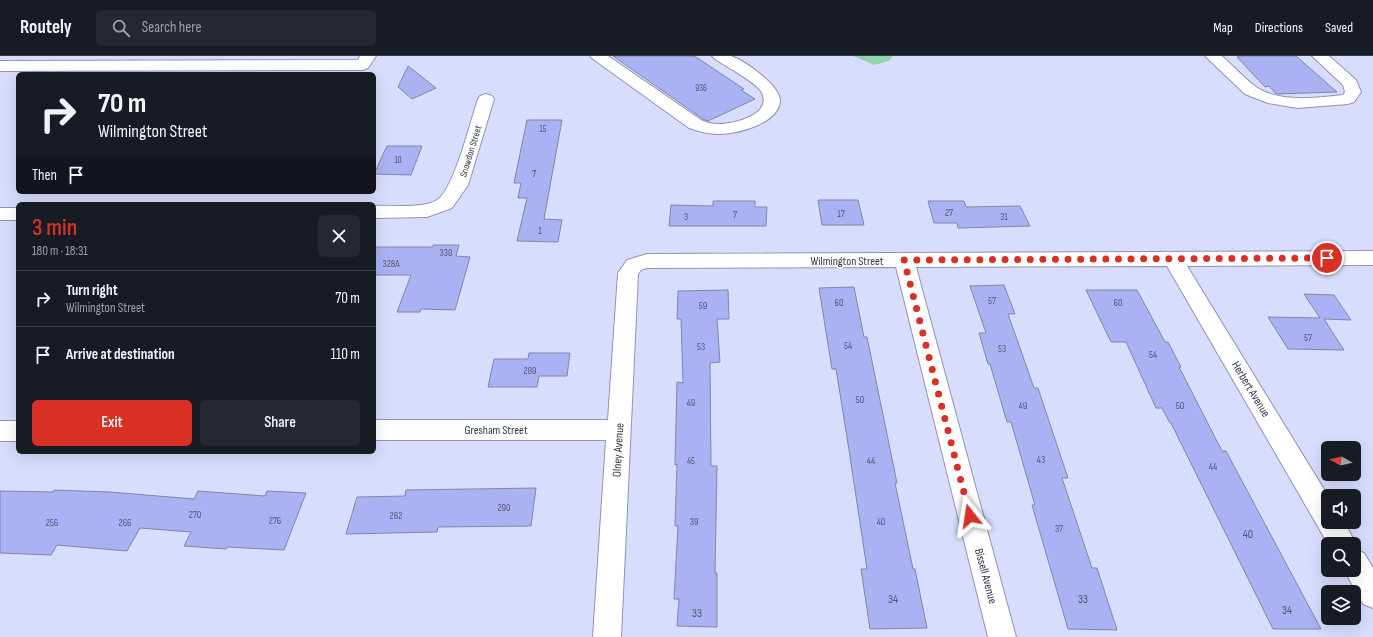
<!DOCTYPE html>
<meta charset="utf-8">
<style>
body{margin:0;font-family:"Sofia Sans Condensed",sans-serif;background:#242831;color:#f1f3f6;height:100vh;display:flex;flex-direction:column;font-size:15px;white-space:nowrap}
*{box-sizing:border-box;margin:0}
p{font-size:13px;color:#9ea1a6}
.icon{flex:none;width:22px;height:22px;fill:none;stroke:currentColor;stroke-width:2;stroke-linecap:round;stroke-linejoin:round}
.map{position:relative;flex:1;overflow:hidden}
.details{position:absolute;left:16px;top:146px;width:360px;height:252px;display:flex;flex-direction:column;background:#171b24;border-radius:6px;box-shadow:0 4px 16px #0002}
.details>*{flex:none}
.hud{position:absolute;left:16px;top:16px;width:360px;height:122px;border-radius:6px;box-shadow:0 4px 16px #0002;background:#171b24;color:#f1f3f6;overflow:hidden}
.needle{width:26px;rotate:278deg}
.buttons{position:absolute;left:1321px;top:385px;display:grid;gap:8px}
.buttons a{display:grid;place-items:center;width:40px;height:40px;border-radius:6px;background:#171b24;box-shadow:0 4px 16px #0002;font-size:20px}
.pin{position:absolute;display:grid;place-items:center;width:34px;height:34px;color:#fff;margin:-17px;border:2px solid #fff;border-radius:50%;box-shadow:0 1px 4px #0007}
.me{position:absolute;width:44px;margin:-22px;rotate:345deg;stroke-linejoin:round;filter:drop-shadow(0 0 3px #0008)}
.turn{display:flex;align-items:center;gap:14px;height:84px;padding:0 16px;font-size:18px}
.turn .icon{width:52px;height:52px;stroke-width:2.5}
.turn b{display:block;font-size:28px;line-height:34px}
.then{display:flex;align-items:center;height:38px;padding:0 16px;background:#0003;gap:8px;font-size:15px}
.round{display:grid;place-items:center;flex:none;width:42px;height:42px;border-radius:6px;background:#242831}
.overview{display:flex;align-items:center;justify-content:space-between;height:68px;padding:0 16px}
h1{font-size:24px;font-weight:600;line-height:30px;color:#d93025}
.cta{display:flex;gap:8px;margin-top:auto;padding:8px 16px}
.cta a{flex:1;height:46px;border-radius:6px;background:#d93025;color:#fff;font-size:16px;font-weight:600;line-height:46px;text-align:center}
.cta a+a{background:#242831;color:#f1f3f6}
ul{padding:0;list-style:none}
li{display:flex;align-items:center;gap:12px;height:56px;padding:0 16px;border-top:1px solid #363941}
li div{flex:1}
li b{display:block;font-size:15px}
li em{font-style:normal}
header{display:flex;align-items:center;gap:24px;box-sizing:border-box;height:56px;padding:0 20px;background:#171b24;border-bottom:1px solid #363941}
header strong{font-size:19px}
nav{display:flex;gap:22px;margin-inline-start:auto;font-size:14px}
.search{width:280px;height:36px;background:#242831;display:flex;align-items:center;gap:10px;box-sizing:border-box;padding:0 14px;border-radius:6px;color:#9ea1a6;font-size:15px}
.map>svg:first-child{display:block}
.green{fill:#93d4b0}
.building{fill:#abb2f3;stroke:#8085a9}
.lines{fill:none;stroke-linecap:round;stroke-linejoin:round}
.minor-casing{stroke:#8f93b8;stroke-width:2}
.minor{fill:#fff;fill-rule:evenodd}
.route{stroke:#d93025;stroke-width:7;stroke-dasharray:0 12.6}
.labels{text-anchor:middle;stroke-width:3.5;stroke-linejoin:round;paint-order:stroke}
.far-number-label{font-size:9px;fill:#525571}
.far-street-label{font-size:10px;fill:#343646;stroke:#fff}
.number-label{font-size:10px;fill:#525571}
.street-label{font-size:12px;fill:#343646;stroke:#fff}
.near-number-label{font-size:12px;fill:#525571}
</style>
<header>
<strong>Routely</strong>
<div class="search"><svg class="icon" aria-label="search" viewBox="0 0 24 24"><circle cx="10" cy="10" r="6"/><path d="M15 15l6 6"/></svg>Search here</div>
<nav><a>Map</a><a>Directions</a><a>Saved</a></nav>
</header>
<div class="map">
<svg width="1373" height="581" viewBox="0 0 1373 581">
<rect width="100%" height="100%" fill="#d9ddfd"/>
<polygon class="green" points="853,0 893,0 889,5 874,9"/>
<g class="building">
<polygon points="613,0 691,0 696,1 744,33 741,34 755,43 708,65 703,63"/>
<polygon points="1238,0 1296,0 1337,36 1276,38 1269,30 1265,31 1237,1 1239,1"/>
<polygon points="408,10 436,32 412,43 398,31"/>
<polygon points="527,64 562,64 544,163 562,164 558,186 517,185 527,142 518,142 521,127 514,127"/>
<polygon points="387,90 422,90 411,119 374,118"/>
<polygon points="818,144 858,144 864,169 822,169"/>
<polygon points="713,145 755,145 755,151 767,151 766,170 669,170 671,149 713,150"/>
<polygon points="928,145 964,145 966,151 1020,150 1030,170 958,172 957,167 934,167"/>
<polygon points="433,189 459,189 456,200 470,201 455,254 421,253 420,256 397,256 411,219 374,219 374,191 433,191"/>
<polygon points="1004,229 1015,258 1008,258 1034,332 1038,332 1068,422 1062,422 1092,512 1097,512 1117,574 1068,573 1032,449 1035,449 1011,366 1007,366 990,308 988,308 979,277 986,277 970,230"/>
<polygon points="854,231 864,281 867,281 897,427 895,427 913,513 915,513 927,572 870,573 861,513 867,513 847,381 836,313 832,313 819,232"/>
<polygon points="728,234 729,263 717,263 720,306 710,307 711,410 717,410 715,517 717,517 717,571 677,570 679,543 674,543 678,470 675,470 677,408 675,409 677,326 683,327 681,263 677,263 678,235"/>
<polygon points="1086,234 1137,234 1165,286 1168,286 1181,311 1179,311 1222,395 1226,395 1321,573 1273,573 1171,367 1170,367 1162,352 1156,352 1126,286 1111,286"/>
<polygon points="1304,238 1334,239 1351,264 1324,263 1344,294 1288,293 1268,261 1320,262"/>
<polygon points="529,297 570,297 567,320 539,320 537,331 488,331 494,303 528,303"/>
<polygon points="536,432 531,470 438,471 437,476 346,478 357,441 405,440 406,434"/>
<polygon points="54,434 110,436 194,443 198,435 265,440 267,435 306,437 284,494 227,491 226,493 184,490 191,476 140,472 127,495 57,489 51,499 0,497 0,435 53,436"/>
</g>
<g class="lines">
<defs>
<g id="minor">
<polygon points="360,0 376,0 368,12 363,14 0,15 0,5 358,4"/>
<path d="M 590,0 L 608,0 L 701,64 C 707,67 713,68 719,68 C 734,68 772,59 762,37 C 758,27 725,10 715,3 L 712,0 C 718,0 726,0 731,0 C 744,4 782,31 780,46 C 777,68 737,78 719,78 C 709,78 698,75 689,72 L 593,3 Z"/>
<path d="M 1205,0 L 1222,0 C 1233,10 1244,22 1256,31 C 1279,47 1317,42 1343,39 L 1345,36 L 1343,29 L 1312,0 L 1329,0 L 1356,24 L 1361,36 L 1354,46 L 1348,48 L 1297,52 L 1268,47 L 1245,38 Z"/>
<path d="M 486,38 L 492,40 L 494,43 L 468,129 L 452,152 L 427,161 L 374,162 L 374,150 C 392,149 422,153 437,144 C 454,134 471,63 478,43 L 480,40 Z"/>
<rect x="0" y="152" width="18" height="12"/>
<polygon points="1373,195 1373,209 1187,210 1328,440 1328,466 1344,466 1356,488 1354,493 1364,497 1373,512 1373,552 1363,548 1344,514 1354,514 1354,488 1328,488 1167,210 916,211 1016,581 988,581 896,211 647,212 641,214 638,218 621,581 593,581 606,384 374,384 374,364 608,364 618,217 627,204 647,198"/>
<rect x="0" y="365" width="18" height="20"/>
</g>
</defs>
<use href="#minor" class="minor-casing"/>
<use href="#minor" class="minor"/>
</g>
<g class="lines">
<polyline class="route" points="970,460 904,204 1327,202"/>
</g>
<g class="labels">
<g class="far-number-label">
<text x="701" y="35">936</text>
<text x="543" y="76">15</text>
<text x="398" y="107">10</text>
</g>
<g class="far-street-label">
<text transform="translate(470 95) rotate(-73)" y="4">Snowdon Street</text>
</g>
<g class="number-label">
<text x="534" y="121">7</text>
<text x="949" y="160">27</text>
<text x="841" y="161">17</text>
<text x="735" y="162">7</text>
<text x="686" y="164">3</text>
<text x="1004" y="164">31</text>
<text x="540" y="178">1</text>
<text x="446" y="200">330</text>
<text x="391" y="211">328A</text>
<text x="992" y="248">57</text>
<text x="839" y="250">60</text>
<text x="1118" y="250">60</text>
<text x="703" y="253">59</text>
<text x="1308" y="285">57</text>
<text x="848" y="293">54</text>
<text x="701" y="294">53</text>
<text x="1002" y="296">53</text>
<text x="1153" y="302">54</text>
<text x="530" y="318">289</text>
<text x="860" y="347">50</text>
<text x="691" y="350">49</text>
<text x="1023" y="353">49</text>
<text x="1180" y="353">50</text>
<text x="1041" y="407">43</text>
<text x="691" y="408">45</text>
<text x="871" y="408">44</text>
<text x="1213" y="414">44</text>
<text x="504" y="455">290</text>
<text x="195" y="462">270</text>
<text x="396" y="463">282</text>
<text x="275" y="468">276</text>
<text x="694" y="469">39</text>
<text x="881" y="469">40</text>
<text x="52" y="470">256</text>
<text x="125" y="470">266</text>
<text x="1059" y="476">37</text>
</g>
<g class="street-label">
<text x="847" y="209">Wilmington Street</text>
<text transform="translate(1251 333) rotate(59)" y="4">Herbert Avenue</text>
<text x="496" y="378">Gresham Street</text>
<text transform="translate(618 394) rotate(-87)" y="4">Olney Avenue</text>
<text transform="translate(986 520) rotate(75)" y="4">Bissell Avenue</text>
</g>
<g class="near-number-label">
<text x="1248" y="482">40</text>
<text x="893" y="547">34</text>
<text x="1083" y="547">33</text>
<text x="1287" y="558">34</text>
<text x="697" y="561">33</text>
</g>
</g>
</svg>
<div class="buttons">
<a><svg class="needle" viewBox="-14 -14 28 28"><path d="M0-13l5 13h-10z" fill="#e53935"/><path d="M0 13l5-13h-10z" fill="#9ea1a6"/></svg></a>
<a><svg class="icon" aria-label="sound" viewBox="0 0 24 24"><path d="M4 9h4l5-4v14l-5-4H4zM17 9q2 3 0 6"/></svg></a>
<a><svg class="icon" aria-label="search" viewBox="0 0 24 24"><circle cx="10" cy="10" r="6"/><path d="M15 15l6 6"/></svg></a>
<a><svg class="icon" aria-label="layers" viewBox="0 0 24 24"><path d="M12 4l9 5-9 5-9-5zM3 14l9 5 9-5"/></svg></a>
</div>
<div class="pin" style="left:1327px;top:202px;background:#d93025"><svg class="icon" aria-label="arrive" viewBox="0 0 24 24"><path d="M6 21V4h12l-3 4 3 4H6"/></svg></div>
<svg class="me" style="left:970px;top:460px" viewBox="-20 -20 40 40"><path d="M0-17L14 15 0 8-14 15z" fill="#d93025" stroke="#fff" stroke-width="4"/></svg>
<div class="hud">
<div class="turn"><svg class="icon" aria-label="right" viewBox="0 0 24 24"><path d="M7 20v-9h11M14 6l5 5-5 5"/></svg><div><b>70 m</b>Wilmington Street</div></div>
<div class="then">Then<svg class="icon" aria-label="arrive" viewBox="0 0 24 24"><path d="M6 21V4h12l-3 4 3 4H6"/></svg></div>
</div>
<section class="details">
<div class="overview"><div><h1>3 min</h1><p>180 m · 18:31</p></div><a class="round"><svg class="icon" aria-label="close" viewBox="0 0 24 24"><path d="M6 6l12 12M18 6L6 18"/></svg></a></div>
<ul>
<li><svg class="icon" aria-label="right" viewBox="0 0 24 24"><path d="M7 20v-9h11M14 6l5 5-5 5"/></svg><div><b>Turn right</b><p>Wilmington Street</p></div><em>70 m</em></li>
<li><svg class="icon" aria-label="arrive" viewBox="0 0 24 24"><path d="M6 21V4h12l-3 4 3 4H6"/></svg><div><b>Arrive at destination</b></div><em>110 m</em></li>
</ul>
<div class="cta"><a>Exit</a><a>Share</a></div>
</section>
</div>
